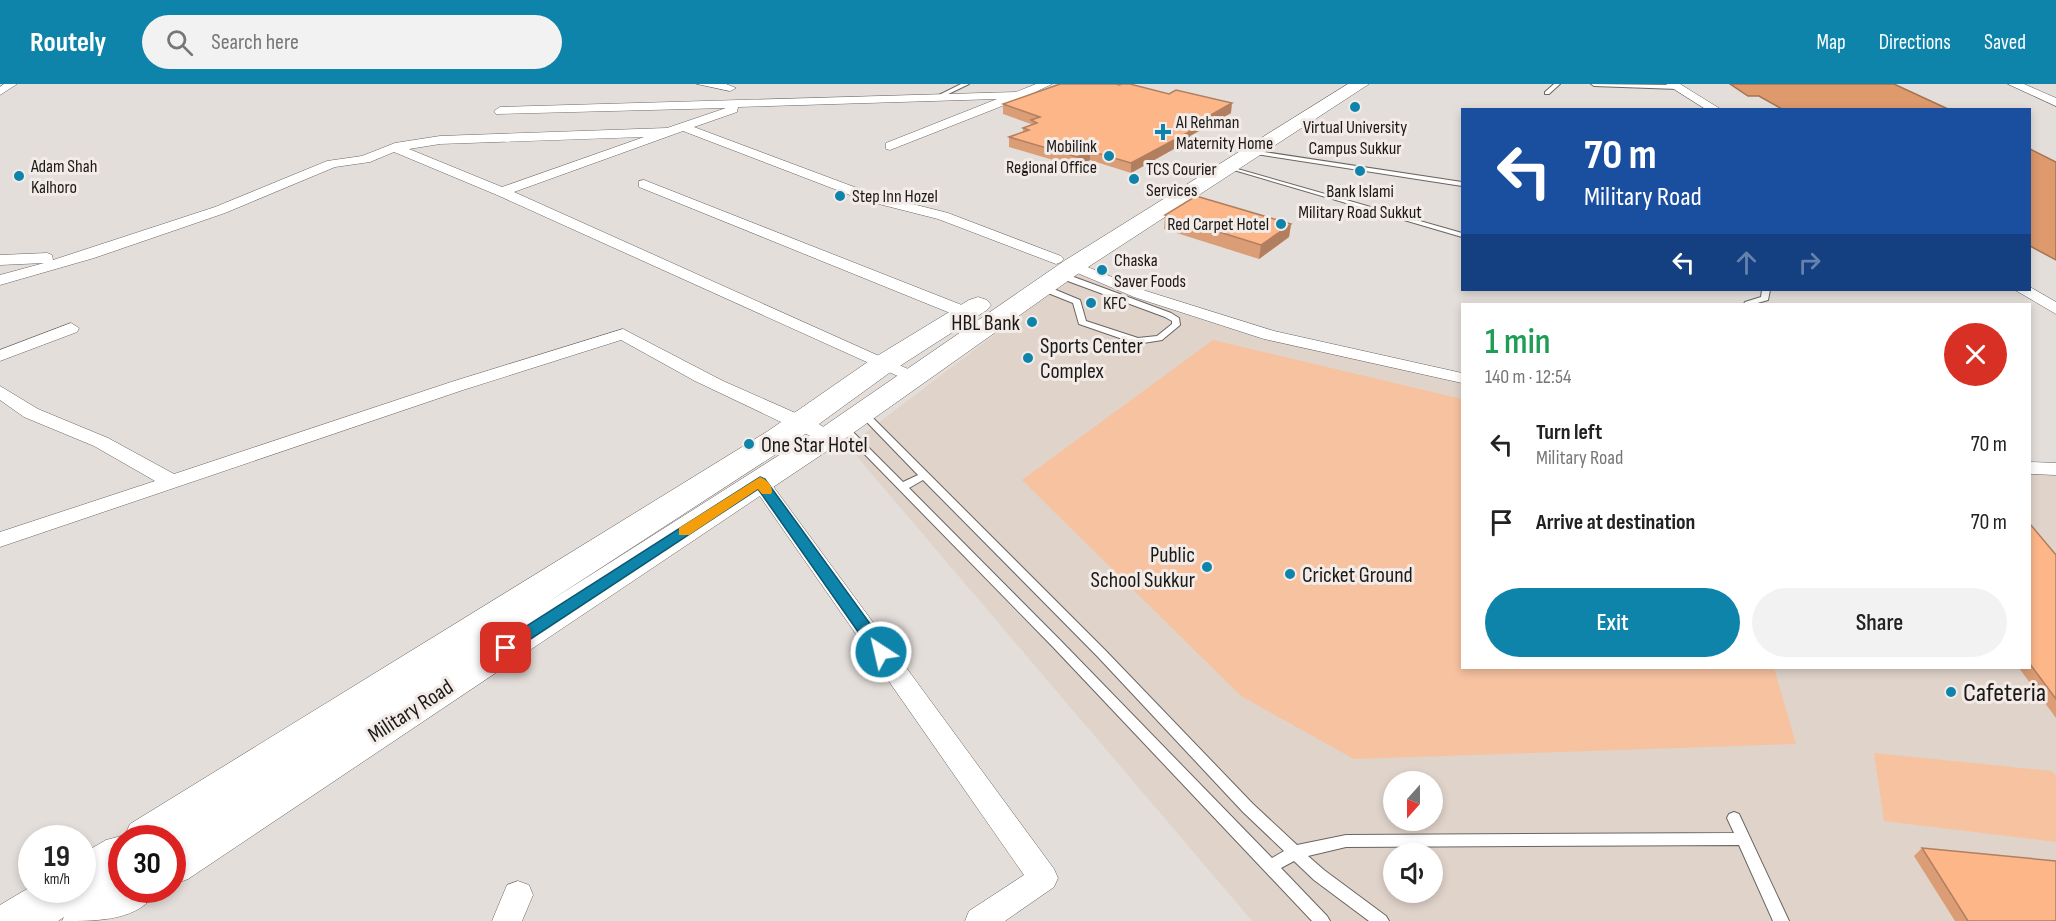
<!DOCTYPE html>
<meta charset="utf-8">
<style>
body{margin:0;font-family:"Sofia Sans Condensed",sans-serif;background:#f2f2f2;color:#222;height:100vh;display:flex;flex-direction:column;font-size:22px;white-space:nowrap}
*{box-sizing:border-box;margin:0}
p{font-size:20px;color:#767676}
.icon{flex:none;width:33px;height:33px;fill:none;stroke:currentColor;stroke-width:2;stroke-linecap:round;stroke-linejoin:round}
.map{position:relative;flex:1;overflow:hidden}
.panel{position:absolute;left:1461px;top:219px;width:570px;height:366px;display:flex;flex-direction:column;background:#fff;border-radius:0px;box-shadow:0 3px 9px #0003}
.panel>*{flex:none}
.hud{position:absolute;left:1461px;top:24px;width:570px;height:183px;border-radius:0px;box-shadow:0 3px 9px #0003;background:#1a4fa0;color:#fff;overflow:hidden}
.needle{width:39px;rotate:201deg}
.buttons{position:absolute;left:1383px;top:687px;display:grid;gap:12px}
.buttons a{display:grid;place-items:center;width:60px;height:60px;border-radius:50%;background:#fff;box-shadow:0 3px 9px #0003;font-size:30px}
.speed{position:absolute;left:18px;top:741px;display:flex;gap:12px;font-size:30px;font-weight:700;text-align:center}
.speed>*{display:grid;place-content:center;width:78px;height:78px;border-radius:50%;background:#fff;box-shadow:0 3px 9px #0003;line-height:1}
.speed small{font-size:15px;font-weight:400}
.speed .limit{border:9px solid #d22;background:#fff;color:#111}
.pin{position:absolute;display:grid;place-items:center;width:51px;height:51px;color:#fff;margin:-26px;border-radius:12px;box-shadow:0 3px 9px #0006}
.me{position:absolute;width:66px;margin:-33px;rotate:325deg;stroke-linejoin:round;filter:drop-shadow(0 0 4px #0008)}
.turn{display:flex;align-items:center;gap:21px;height:126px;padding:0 24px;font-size:27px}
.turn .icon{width:78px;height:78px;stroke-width:2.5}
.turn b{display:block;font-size:42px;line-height:51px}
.lanes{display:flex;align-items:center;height:57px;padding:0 24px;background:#0003;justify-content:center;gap:30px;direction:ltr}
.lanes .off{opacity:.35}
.round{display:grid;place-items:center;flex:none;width:63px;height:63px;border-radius:32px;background:#f2f2f2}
.summary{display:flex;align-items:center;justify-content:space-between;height:102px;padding:0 24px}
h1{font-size:36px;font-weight:600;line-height:45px;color:#1e9e55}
.primary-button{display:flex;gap:12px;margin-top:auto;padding:12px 24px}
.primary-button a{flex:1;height:69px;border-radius:36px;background:#0f84aa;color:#fff;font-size:24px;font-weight:600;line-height:69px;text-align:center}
.primary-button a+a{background:#f2f2f2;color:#222}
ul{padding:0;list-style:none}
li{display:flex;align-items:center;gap:18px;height:78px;padding:0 24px}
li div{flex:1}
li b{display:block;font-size:22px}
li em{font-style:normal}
header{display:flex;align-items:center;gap:36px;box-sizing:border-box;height:84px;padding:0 30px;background:#0f84aa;color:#fff}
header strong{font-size:28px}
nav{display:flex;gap:33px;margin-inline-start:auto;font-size:21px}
.search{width:420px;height:54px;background:#f2f2f2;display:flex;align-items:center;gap:15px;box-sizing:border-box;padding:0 21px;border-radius:33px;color:#767676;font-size:22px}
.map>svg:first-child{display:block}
.built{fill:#e0d3ca;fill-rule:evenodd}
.green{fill:#f7c2a0}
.water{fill:#de996c;stroke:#a47353;stroke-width:1.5}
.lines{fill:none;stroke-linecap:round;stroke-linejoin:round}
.lane-casing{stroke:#6a6561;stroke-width:2}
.street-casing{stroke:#6a6561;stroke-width:1}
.primary-casing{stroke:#6a6561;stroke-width:1}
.lane{fill:#fff;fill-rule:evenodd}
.street{fill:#fff;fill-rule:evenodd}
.primary{fill:#fff;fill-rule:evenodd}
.wall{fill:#da9d75}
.shaded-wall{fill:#b17f5f}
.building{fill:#fdb688;stroke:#b17f5f;stroke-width:1.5}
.route{fill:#0f84aa;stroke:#0a566e;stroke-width:1.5}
.slow{fill:#f59e0b}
.poi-dot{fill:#0f84aa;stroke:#f2ebe7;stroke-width:2}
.labels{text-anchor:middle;stroke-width:6;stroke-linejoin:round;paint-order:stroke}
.far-poi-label{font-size:18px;fill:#1c1a18;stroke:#f2ebe7;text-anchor:start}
.poi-label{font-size:22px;fill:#1c1a18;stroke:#f2ebe7;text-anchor:start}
.street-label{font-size:22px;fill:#1c1a18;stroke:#f2ebe7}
.near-poi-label{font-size:27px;fill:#1c1a18;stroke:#f2ebe7;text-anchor:start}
</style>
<header>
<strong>Routely</strong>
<div class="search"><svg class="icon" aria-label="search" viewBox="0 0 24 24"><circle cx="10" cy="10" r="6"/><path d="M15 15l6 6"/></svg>Search here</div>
<nav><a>Map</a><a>Directions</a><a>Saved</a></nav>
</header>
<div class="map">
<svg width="2056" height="837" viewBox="0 0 2056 837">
<rect width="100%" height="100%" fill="#e4deda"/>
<path class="built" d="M 1082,184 L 1295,261 L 1462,299 L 1462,584 L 2030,584 L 2030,382 L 2056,383 L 2056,837 L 1252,837 L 848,362 ZM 1394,698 L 1432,698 L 1432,736 L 1394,736 ZM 1394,770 L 1432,770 L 1432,808 L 1394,808 Z"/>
<g class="green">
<polygon points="1213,256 1462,315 1462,584 1774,584 1796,660 1354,675 1241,612 1022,396"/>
<polygon points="1874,669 2052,687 2056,692 2056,758 1884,737"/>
</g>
<g class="water">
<polygon points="1730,0 1894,0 1948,25 1782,25 1759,12 1748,12"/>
<polygon points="2030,65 2056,78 2056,176 2030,162"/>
</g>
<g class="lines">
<defs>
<g id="lane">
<polygon points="961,0 969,0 938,15 933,14"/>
<polygon points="1554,0 1560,0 1549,10 1545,10 1545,8"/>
<polygon points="1591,0 1678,1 1681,3 1678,5 1594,2"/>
<polygon points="1251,66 1462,98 1462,102 1249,69 1249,67"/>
<polygon points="1227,82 1462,149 1462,153 1227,84"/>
<polygon points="1057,189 1063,189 1171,229 1179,234 1180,241 1162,256 1137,260 1079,240 1073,219 1038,205 1038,201 1044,201 1080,216 1086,237 1138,254 1157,252 1172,240 1172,237 1165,233 1057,193"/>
<polygon points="1762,206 1770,206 1768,216 1754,220 1744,220 1745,218 1761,213"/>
<path d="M 862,325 L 865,326 L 1106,567 L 1253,720 L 1297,761 L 1346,751 L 1734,749 L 1727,734 L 1729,730 L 1734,728 L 1739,730 L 1789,837 L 1773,837 L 1739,761 L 1346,763 L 1308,772 L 1324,786 L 1386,832 L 1389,837 L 1369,837 L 1314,796 L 1294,777 L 1281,784 L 1327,832 L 1330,837 L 1312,837 L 1053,563 L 839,344 L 837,342 L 839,340 L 845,340 L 903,398 L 918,391 L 859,330 L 857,328 L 859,326 ZM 923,396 L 1098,573 L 1243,728 L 1284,767 L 1272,774 L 1061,557 L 909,404 Z"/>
</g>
<g id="street">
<polygon points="4,0 17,0 0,11 0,3"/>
<polygon points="697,0 726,0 736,4 730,7"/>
<path d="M 1036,0 L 1052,0 L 1025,13 L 890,66 L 886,65 L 886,59 L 997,15 L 738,23 L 737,28 L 694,43 L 873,110 L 948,129 L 1061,172 L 1064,175 L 1061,178 L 1056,180 L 938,135 L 863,116 L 683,47 L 514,108 L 917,289 L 920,293 L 911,298 L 497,111 L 394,68 L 370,78 L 335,83 L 225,129 L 94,174 L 0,201 L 0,191 L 44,179 L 0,181 L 0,171 L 47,169 L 52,171 L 53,176 L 215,123 L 327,77 L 362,72 L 395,59 L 440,52 L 667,44 L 726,24 L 496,30 L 494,27 L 500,23 L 1016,8 ZM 644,53 L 502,103 L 409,65 L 440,60 Z"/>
<polygon points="1666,0 1680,0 1722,26 1707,26"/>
<polygon points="2008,0 2024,0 2056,14 2056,22"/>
<polygon points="644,96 972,225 974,229 972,233 960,233 639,103 639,97"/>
<polygon points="1073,177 1146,207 1274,247 1462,289 1462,299 1264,255 1134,213 1068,185 1065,182"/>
<polygon points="2030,203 2056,218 2056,230 2015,206 2030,206"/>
<polygon points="71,239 79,244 77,248 0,277 0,266"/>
<polygon points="623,245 723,297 816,338 838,353 828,359 821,357 695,297 621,256 463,306 0,463 0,448 155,397 94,362 24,333 0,316 0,302 38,325 108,354 174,390 451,298"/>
<polygon points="2030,378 2056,379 2056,391 2030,390"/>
<polygon points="760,392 767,394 1054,785 1058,794 1054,803 1005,837 965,837 969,827 1024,791 750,398 753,394"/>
<polygon points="518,797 529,801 533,811 522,837 492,837 507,801"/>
</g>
<path id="primary" d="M 1348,0 L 1369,0 L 1082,187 L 839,359 L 188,795 L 172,801 L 172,754 L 122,754 L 122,806 L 158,806 C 139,837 100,837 62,837 L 64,833 L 58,837 L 0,837 L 0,821 L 32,802 L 32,806 L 82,806 L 82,770 L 106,756 L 125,751 L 130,740 L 768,347 L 872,275 L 969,216 L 978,213 L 987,216 L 991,221 L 987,226 L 892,287 L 790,361 L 545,520 L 817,347 L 1064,177 Z"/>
</defs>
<use href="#lane" class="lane-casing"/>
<use href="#street" class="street-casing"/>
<use href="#primary" class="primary-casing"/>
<use href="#lane" class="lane"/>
<use href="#street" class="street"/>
<use href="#primary" class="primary"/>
</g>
<g class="wall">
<polygon points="1003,20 1231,29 1190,52 1190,56 1131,89 1090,76 1077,83 1009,63 1009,53 1023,48 1023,44 1031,41 1031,40 1003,30"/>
<polygon points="1165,131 1291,140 1289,153 1259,175 1164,145"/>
<polygon points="2030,440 2056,471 2056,634 2019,584 2030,584"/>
<polygon points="1922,764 2056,837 1955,837 1914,772"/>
</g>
<g class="shaded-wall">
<polygon points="1232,19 1231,29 1190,52 1190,56 1131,89 1131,79"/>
<polygon points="1090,67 1090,76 1077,83 1077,73"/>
<polygon points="1291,140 1289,153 1259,175 1261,161"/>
</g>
<g class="building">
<polygon points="1060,0 1116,0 1119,1 1122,0 1130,0 1169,10 1176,6 1232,19 1186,45 1191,47 1131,79 1090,67 1077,73 1009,53 1029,46 1023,44 1037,39 1031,36 1040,33 1003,20"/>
<polygon points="1196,112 1291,140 1261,161 1165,131"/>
<polygon points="2030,440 2056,471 2056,615 2030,580"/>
<polygon points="1922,764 2056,777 2056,837 1968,837"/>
</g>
<polygon class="route" points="760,393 765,395 887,563 889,568 887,572 875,572 758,405 511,568 500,568 498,564 500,559"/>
<path class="slow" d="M 760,393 C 766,395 775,404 771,410 L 762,410 L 758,405 L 689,451 L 679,451 L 679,444 Z"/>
<g class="poi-dot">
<circle cx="1355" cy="23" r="6"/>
<path d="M1160 39h6v6h6v6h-6v6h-6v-6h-6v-6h6z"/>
<circle cx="1109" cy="72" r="6"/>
<circle cx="1360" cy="87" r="6"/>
<circle cx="19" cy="92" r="6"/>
<circle cx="1134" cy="95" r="6"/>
<circle cx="840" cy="112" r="6"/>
<circle cx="1281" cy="140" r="6"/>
<circle cx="1102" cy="186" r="6"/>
<circle cx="1091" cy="219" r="6"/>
<circle cx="1032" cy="238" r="6"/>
<circle cx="1028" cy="274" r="6"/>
<circle cx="749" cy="360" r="6"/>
<circle cx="1207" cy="483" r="6"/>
<circle cx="1290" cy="490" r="6"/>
<circle cx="1951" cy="608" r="6"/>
</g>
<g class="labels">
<g class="far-poi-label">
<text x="1176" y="44">Al Rehman<tspan x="1176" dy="21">Maternity Home</tspan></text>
<text x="1355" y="49" text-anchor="middle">Virtual University<tspan x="1355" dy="21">Campus Sukkur</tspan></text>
<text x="1097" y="68" text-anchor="end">Mobilink<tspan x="1097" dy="21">Regional Office</tspan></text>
<text x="31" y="88">Adam Shah<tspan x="31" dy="21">Kalhoro</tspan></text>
<text x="1146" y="91">TCS Courier<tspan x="1146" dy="21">Services</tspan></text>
<text x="1360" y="113" text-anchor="middle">Bank Islami<tspan x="1360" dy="21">Military Road Sukkut</tspan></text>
<text x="852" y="118">Step Inn Hozel</text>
<text x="1269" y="146" text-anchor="end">Red Carpet Hotel</text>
<text x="1114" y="182">Chaska<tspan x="1114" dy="21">Saver Foods</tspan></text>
<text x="1103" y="225">KFC</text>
</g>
<g class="poi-label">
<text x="1020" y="246" text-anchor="end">HBL Bank</text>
<text x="1040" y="269">Sports Center<tspan x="1040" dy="25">Complex</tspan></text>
<text x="761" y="368">One Star Hotel</text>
<text x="1195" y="478" text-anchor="end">Public<tspan x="1195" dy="25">School Sukkur</tspan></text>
<text x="1302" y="498">Cricket Ground</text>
</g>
<g class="street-label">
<text transform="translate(410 626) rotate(-33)" y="8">Military Road</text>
</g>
<g class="near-poi-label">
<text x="1963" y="617">Cafeteria</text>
</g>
</g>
</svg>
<div class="buttons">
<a><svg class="needle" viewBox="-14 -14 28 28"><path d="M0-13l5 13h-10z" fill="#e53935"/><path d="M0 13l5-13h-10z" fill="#767676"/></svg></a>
<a><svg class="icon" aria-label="sound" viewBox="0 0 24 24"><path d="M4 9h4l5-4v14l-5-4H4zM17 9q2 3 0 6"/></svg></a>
</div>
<div class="speed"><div>19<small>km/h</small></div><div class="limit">30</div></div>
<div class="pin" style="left:506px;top:564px;background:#d93025"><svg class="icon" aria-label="arrive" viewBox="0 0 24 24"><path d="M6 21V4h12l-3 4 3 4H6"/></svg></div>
<svg class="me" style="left:881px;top:568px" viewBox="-20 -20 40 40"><circle r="17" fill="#0f84aa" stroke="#fff" stroke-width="3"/><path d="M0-11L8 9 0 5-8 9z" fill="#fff"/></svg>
<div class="hud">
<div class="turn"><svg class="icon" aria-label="left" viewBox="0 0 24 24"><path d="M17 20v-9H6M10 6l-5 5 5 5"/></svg><div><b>70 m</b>Military Road</div></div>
<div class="lanes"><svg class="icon" aria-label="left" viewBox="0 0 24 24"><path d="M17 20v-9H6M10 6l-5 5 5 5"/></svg><svg class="icon off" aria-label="ahead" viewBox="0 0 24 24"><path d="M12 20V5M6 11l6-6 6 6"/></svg><svg class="icon off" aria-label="right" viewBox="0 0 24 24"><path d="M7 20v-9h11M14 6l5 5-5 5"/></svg></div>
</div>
<section class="panel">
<div class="summary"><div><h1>1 min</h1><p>140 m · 12:54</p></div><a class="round" style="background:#d93025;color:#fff"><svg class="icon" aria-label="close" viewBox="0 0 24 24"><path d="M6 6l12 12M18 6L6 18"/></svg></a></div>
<ul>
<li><svg class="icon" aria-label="left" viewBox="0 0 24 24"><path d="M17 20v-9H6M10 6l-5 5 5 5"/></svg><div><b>Turn left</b><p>Military Road</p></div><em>70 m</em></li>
<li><svg class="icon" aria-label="arrive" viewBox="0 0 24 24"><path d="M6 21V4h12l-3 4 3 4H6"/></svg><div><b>Arrive at destination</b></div><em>70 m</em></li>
</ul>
<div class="primary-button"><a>Exit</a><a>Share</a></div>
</section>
</div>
